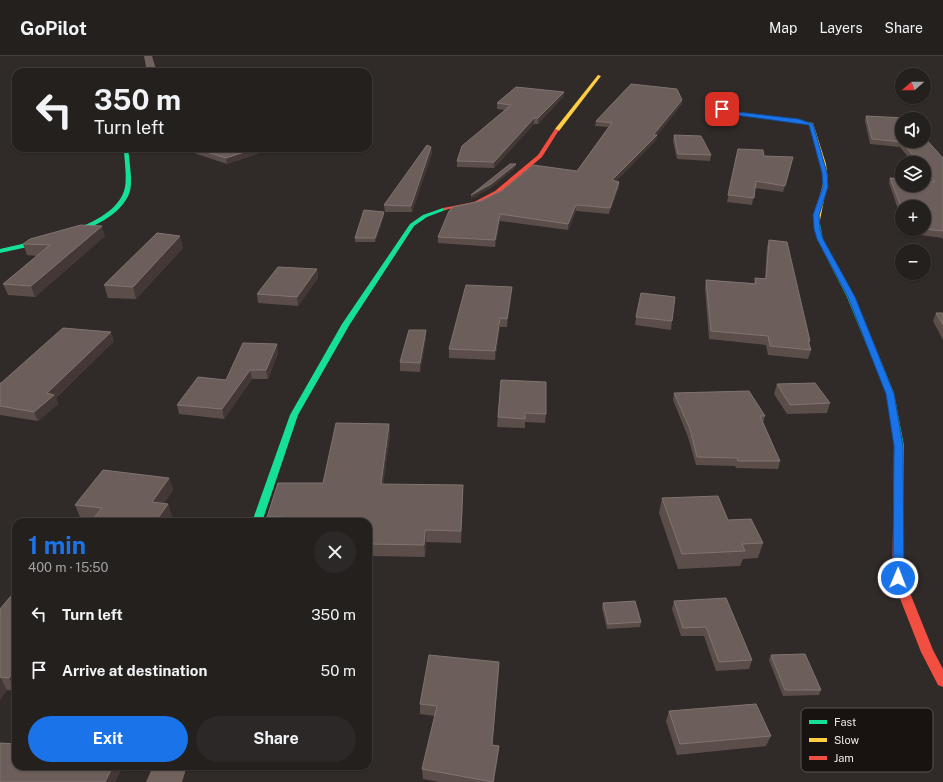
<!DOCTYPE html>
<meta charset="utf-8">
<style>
body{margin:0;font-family:"Public Sans",sans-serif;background:#2c2827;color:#f1f3f6;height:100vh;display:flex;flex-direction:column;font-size:15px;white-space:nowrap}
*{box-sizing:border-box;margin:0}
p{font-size:13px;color:#a3a3a4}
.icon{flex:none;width:22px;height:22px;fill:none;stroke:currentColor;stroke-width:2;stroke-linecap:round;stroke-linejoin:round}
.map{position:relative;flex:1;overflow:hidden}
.drawer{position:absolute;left:12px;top:462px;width:360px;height:252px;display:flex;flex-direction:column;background:#24201e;border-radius:12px;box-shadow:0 1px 3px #0004,0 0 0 1px #413e3c}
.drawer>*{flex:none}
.guide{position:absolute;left:12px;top:12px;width:360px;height:84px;border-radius:12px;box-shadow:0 1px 3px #0004,0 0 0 1px #413e3c;background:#24201e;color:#f1f3f6;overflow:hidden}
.needle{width:26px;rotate:249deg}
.buttons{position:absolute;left:895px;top:12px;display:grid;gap:8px}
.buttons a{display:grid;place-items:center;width:36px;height:36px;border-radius:50%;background:#24201e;box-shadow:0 1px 3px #0004,0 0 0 1px #413e3c;font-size:20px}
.pin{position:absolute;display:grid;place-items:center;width:34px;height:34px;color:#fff;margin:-17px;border-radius:8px;box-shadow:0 2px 6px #0006}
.me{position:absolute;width:44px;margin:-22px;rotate:1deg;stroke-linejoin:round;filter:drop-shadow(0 0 3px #0008)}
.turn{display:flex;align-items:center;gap:14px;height:84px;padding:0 16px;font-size:18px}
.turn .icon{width:52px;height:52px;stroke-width:2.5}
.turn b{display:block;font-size:28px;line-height:34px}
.round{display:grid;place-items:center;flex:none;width:42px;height:42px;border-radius:21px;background:#2c2827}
.head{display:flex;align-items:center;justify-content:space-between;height:68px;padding:0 16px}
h1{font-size:24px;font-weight:700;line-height:30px;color:#1a73e8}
.button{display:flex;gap:8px;margin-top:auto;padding:8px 16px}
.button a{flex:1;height:46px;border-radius:24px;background:#1a73e8;color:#fff;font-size:16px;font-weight:700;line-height:46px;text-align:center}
.button a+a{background:#2c2827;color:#f1f3f6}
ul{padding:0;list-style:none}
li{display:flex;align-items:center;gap:12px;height:56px;padding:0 16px}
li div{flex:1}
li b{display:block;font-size:15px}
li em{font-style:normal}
header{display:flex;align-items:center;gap:24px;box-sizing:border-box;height:56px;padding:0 20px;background:#24201e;border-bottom:1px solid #413e3c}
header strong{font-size:19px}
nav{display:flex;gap:22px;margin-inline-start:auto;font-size:14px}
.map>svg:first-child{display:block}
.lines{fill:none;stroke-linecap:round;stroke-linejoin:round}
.street{fill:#71625e;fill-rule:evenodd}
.fast{fill:#16e098;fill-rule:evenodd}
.slow{fill:#ffcf43;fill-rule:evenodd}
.jam{fill:#f24e42;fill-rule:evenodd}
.wall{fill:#5b4e4a}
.shaded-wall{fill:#433835}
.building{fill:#6b5e5b;stroke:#807470}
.route{fill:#1a73e8;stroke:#114b97}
.key{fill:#181211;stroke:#595251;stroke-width:1}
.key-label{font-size:11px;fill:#f1e8e6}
</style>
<header>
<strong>GoPilot</strong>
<nav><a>Map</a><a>Layers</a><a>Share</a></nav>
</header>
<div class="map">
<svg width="943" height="726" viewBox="0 0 943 726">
<rect width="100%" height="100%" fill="#302a28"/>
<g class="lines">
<g class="street">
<polygon points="144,0 152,0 157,16 147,16"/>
<polygon points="153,710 187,710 182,726 146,726"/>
</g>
<g class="fast">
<path d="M 124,92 L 128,92 C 129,102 133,126 130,135 C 118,175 36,189 0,197 L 0,193 C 34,185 112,172 124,135 C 128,125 124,103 124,92 Z"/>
<polygon points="443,152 448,153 427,161 414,170 350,268 298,359 262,466 252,466 290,359 342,268 410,168 423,159"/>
<polygon points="815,167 820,168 823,183 855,241 894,337 904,390 903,473 902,476 894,476 893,473 894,390 886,337 847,241 817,183"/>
</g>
<g class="slow">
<polygon points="598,19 601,20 559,75 555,75 555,73"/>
<path d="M 722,52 L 729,55 L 813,67 L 826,108 L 828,124 L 819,169 L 815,169 C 810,155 823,139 823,124 C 823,105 814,87 809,69 L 728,57 L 720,54 Z"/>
</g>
<g class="jam">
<polygon points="555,73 559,74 542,101 499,137 478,148 443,154 443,152 474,146 495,135 538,99"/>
<polygon points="898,469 902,470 903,473 904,522 933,594 943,613 943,631 938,629 921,596 892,522 893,473 894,470"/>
</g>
</g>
<g class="wall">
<polygon points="564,36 563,41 538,68 534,68 494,112 457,111 457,105 505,54 497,53 497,47"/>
<polygon points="682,48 657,79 656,84 616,125 619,131 609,158 576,155 568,174 500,165 495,191 438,187 438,181 481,145 503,134 577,115 608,71 595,70 596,65"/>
<polygon points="866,60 943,102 943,184 942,182 921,179 920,176 905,174 905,173 924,173 924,151 902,151 902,165 889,127 890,122 928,125 924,120 924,107 913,107 900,91 870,88 865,65"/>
<polygon points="674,79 711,99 710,105 677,103 673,85"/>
<polygon points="431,91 432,97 412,156 385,156 384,149"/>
<polygon points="179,92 274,92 227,108"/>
<polygon points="738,93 764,100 793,101 783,136 755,132 752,149 727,146"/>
<polygon points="384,160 375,186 355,186 355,182"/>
<polygon points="105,180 35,241 8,239 3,228 38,200 27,199 23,188"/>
<polygon points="769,184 810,285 809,289 811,294 808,303 768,299 766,289 709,283 705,232 706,224 754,227 755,222 765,222 767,191"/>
<polygon points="183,192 136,243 108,242 104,229"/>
<polygon points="317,213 318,222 298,250 258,247 257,238"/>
<polygon points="511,240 507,271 500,271 495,304 449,302 449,293"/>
<polygon points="936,257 943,257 943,284 933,265"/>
<polygon points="636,261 672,265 671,274 635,269"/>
<polygon points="426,283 420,316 400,315 400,306"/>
<polygon points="114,285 56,342 58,348 38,365 0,359 0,327 1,327"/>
<polygon points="278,297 268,323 252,323 224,363 179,358 177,349"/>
<polygon points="501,324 546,358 545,367 525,366 525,372 497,371"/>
<polygon points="777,328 830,347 827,357 787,358 774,338"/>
<polygon points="674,337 765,360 763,367 780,405 778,413 736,412 735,410 696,409 688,381 673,344"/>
<polygon points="389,368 390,379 383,428 463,441 461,487 426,486 425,501 372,500 368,514 368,466 268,466 267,461 323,427"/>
<polygon points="169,422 173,434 164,447 168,448 172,461 93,463 80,461 75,449"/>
<polygon points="662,442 728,464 763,487 758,502 743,503 740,510 678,513 659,457"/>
<polygon points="16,534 16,635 7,634 0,644 0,553"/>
<polygon points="674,545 752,604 749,613 716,615 704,580 681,580 672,553"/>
<polygon points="603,547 641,566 640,571 607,573 602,552"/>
<polygon points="771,599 821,634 819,639 783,640 769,604"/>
<polygon points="499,606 499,616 492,689 499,690 498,700 494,726 439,726 423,723 422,713 435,660 420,658 420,648"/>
<polygon points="669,655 771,680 766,690 677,699 666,665"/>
</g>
<g class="shaded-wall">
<polygon points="564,36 563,41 538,68 538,62"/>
<polygon points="682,44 682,48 656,80 657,79 656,84 612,130 612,124 653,79"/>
<polygon points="534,62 534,68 494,112 494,106"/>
<polygon points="431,91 432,97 412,156 411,150"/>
<polygon points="257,92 274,92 227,108 226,102"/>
<polygon points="516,108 515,112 491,132 471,143 471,139"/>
<polygon points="619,126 619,131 609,158 610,152"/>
<polygon points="576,149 576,155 568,174 568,168"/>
<polygon points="384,156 384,160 375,186 375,182"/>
<polygon points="500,158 500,165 495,191 495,184"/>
<polygon points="102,170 105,180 35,241 31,230"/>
<polygon points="180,180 183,192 136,243 133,231"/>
<polygon points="317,213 318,222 298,250 297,241"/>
<polygon points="512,231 511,240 507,271 507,263"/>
<polygon points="500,262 500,271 495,304 495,295"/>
<polygon points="426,274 426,283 420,316 420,307"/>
<polygon points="111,276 114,285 56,342 58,348 38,365 34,356 47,337"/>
<polygon points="277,288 278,297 268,323 266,314"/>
<polygon points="250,314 252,323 224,363 222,353"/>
<polygon points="389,368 390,379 382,439 381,428"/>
<polygon points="169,422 173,434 156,459 152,446"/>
<polygon points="463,429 463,441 461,487 461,475"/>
<polygon points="168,448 172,461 168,466 155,466"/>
<polygon points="425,474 426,486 425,501 424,489"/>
<polygon points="371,488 372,500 368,514 368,498"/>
<polygon points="499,606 499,616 491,699 492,689"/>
<polygon points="16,612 16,635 9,622"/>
<polygon points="0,621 7,634 0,644"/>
<polygon points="499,690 498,700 494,726 493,726"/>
<polygon points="113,710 119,710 121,715 115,726 105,726"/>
</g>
<g class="building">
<polygon points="631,28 677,33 682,44 653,79 657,79 612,124 619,126 610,152 576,149 568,168 500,158 495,184 438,181 449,155 453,151 481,145 503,134 533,109 577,115 612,67 596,65"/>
<polygon points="516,31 564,36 538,62 534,62 494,106 457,105 462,90 511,49 497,47"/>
<polygon points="866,60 906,62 907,63 902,63 902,85 924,85 924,81 943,102 943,175 924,173 924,151 902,151 902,153 890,122 902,123 902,129 924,129 924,125 935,126 924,113 924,107 919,107 902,86 872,83"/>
<polygon points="674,79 701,80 711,99 678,98"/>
<polygon points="427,89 431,91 411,150 384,149"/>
<polygon points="194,92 257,92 226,102"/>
<polygon points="738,93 763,94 764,100 793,101 785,130 756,125 754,142 728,139"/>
<polygon points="510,108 516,108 491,128 471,139"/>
<polygon points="364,154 384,156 375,182 355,182"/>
<polygon points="81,169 102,170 31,230 3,228 50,189 23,188 30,183"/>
<polygon points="157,177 180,180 133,231 104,229"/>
<polygon points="769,184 787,186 810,285 808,285 811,294 770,290 768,280 711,275 706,224 756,228 755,222 766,223"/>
<polygon points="278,211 317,213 297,241 257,238"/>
<polygon points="466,229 512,231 507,263 500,262 495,295 449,293"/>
<polygon points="641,237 675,241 672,265 636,261"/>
<polygon points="936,257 943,257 943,269"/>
<polygon points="63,272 111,276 47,337 54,339 34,356 0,350 0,327 1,327"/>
<polygon points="409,274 426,274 420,307 400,306"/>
<polygon points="243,287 277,288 266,314 250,314 222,353 177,349 198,321 226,324"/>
<polygon points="501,324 546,326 546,358 525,357 525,363 498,361"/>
<polygon points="815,327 830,347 790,349 777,328"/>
<polygon points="749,335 765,360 760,360 780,405 738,405 737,402 697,401 690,373 674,337"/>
<polygon points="336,367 389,368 381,428 463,429 461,475 425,474 424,489 371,488 368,498 368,466 282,466 283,461 267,461 278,427 323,427"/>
<polygon points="103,414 169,422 152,446 168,448 155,466 91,466 102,452 75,449"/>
<polygon points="718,440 728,464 751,463 763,487 742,488 745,495 682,498 662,442"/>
<polygon points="16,534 16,612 9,622 0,621 0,553"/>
<polygon points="726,542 752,604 719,606 706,571 683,572 674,545"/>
<polygon points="635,545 641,566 608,568 603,547"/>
<polygon points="805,598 821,634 785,634 771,599"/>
<polygon points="429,599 499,606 492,689 499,690 493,726 422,713 437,650 420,648"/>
<polygon points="756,648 771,680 680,688 669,655"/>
<polygon points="0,687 16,688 16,710 113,710 105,726 0,726"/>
</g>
<polygon class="route" points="722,52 729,55 799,63 813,68 827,117 828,131 819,159 820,173 823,183 855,241 894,338 903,390 904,522 902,526 894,526 893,522 894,390 886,338 848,241 817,183 814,173 813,159 823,131 822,117 809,69 728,58 720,54"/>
<rect x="801" y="652" width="132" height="64" rx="6" class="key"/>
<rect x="809" y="664" width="18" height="4" fill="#16e098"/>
<rect x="809" y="682" width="18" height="4" fill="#ffcf43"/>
<rect x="809" y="700" width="18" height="4" fill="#f24e42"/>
<g class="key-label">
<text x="834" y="670">Fast</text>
<text x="834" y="688">Slow</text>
<text x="834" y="706">Jam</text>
</g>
</svg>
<div class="buttons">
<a><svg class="needle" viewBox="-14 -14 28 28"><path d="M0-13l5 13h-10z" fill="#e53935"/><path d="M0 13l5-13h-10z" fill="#a3a3a4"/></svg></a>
<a><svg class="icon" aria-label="sound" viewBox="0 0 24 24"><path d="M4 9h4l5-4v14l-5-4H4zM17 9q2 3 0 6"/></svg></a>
<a><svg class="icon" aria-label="layers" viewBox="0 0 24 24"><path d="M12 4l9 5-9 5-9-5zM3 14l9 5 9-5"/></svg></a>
<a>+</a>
<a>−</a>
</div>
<div class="pin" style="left:722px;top:53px;background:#d93025"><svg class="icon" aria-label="arrive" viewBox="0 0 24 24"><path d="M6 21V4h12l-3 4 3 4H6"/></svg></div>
<svg class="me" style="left:898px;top:522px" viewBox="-20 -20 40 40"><circle r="17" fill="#1a73e8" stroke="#fff" stroke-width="3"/><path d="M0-11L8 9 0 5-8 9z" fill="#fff"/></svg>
<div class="guide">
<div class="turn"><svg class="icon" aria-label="left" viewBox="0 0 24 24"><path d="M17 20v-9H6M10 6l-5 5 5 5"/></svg><div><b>350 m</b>Turn left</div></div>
</div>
<section class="drawer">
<div class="head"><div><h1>1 min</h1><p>400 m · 15:50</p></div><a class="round"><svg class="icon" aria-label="close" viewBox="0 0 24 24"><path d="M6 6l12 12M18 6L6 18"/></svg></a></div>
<ul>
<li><svg class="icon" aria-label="left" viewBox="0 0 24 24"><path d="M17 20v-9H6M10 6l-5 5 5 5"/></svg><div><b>Turn left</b></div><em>350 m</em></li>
<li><svg class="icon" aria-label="arrive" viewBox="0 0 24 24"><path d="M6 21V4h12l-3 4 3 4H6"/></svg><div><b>Arrive at destination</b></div><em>50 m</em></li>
</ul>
<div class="button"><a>Exit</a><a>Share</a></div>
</section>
</div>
